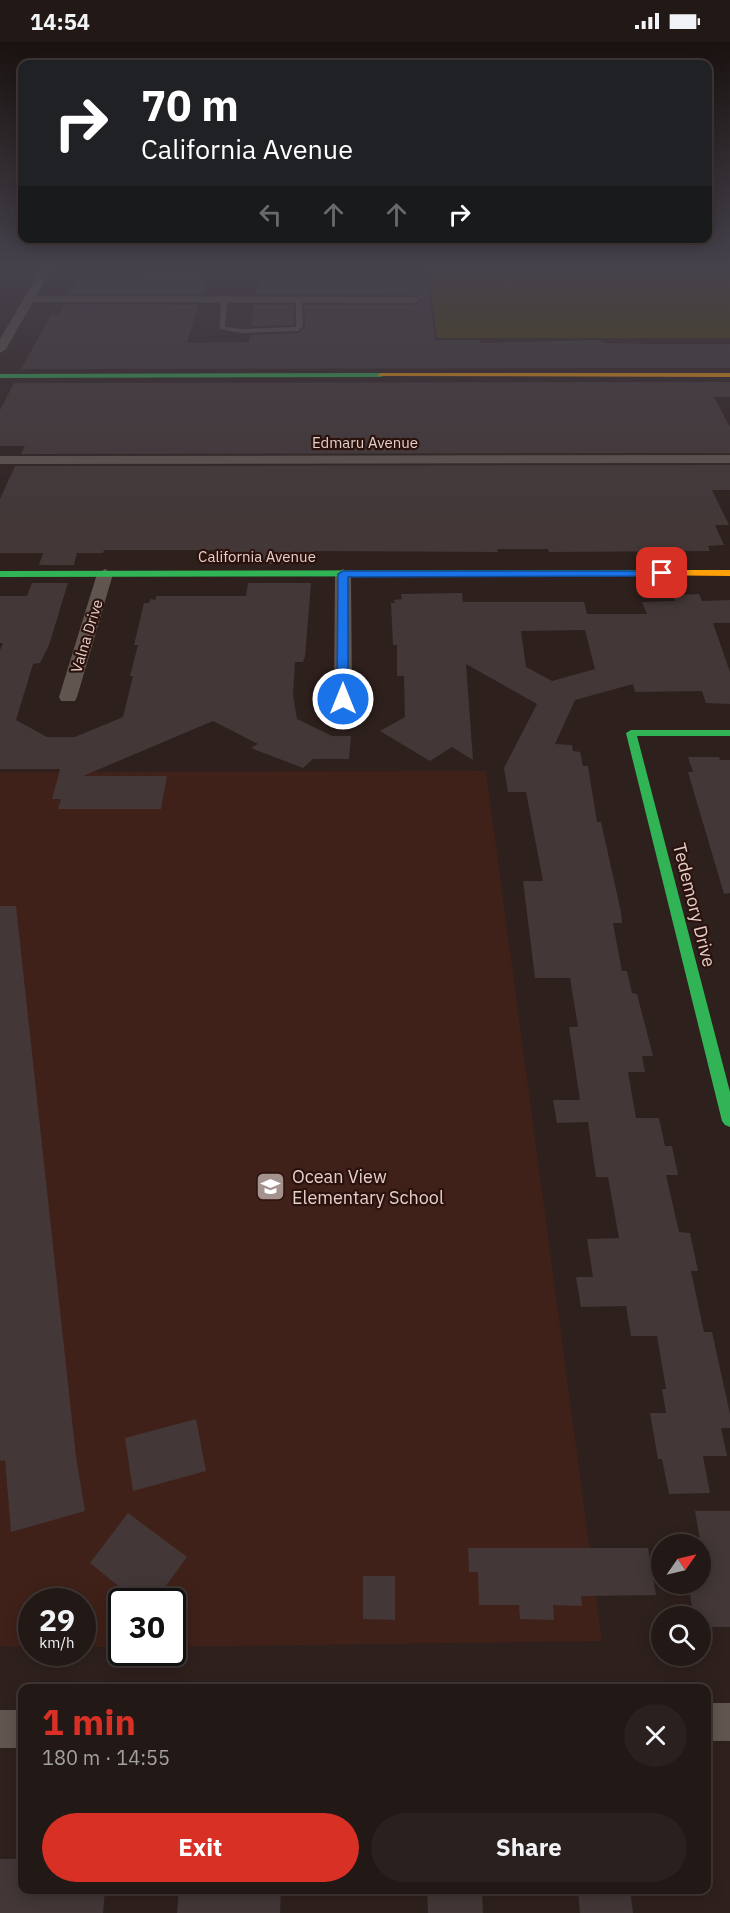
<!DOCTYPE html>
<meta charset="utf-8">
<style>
body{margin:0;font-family:"IBM Plex Sans",sans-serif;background:#2a211f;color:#f1f3f6;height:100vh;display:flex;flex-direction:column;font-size:22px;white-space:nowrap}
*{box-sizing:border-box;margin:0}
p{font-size:20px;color:#a2a0a1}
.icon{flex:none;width:33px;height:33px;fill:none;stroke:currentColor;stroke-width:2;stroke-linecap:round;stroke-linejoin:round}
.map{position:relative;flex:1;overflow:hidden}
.drawer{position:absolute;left:18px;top:1642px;width:693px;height:210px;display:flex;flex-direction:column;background:#221816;border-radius:12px;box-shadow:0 3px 15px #0003,0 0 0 2px #3f3735}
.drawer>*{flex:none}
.hud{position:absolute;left:18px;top:18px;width:694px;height:183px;border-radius:12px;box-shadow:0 3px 15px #0003,0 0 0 2px #3f3735;background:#202124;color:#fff;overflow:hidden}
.needle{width:39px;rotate:56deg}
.controls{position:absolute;left:651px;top:1492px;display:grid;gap:12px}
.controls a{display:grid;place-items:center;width:60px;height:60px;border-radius:50%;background:#221816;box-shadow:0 3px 15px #0003,0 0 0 2px #3f3735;font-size:30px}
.speed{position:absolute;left:18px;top:1546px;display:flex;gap:12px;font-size:30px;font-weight:700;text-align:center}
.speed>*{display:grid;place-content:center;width:78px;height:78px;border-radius:50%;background:#221816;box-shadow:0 3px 15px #0003,0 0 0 2px #3f3735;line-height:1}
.speed small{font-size:15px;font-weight:400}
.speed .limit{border:3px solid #111;border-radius:9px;background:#fff;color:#111}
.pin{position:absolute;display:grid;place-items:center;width:51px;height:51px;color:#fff;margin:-26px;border-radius:12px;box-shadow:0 3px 9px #0006}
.me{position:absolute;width:66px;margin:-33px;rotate:0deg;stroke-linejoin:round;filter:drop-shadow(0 0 4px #0008)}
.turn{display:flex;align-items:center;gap:21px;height:126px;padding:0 24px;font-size:27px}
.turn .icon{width:78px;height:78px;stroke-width:2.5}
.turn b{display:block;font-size:42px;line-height:51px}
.lanes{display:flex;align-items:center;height:57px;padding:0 24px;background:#0003;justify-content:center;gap:30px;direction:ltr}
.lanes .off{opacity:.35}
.round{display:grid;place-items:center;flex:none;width:63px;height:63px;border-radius:32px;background:#2a211f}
.head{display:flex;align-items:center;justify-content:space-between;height:102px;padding:0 24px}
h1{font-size:36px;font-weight:700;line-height:45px;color:#d93025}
.button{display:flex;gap:12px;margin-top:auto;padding:12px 24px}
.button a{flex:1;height:69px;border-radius:36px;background:#d93025;color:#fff;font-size:24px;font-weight:700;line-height:69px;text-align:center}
.button a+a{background:#2a211f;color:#f1f3f6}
.status{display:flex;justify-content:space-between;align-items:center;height:42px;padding:0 30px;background:#221816;direction:ltr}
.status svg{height:16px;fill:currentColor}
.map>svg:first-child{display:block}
.built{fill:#3f2119}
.green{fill:#4a3f04}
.building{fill:#433737;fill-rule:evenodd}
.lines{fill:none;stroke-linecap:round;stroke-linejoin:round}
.lane{fill:#61564f;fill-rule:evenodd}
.street{fill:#61564f;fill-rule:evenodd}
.fast{fill:#30b455;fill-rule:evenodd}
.slow{fill:#ff9f0a;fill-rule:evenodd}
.route{fill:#1a73e8;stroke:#114b97;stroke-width:1.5}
.labels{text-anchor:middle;stroke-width:4.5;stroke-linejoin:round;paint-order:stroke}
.far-street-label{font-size:15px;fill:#e3d0cb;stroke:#2c120c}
.street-label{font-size:18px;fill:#e3d0cb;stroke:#2c120c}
.poi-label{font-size:18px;fill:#e3d0cb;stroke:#2c120c;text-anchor:start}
</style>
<div class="status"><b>14:54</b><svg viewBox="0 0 49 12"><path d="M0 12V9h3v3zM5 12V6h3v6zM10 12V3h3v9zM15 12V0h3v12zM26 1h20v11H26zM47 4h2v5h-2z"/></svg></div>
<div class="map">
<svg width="730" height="1871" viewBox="0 0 730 1871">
<rect width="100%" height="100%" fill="#2e201d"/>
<polygon class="built" points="486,729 602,1599 173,1605 172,1560 122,1560 121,1605 83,1605 82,1560 32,1560 31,1605 0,1604 0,730"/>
<polygon class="green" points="428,226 730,226 730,296 437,296"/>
<g class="building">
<polygon points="207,230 201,252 69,252 78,233"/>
<polygon points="325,232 424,232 425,241 428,241 435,298 479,298 480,301 600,298 604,301 646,302 730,302 730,326 21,327 51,273 59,273 64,262 198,263 187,301 249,300 250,293 300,291 305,284 304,263 414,263 422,259 414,253 256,252 259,235 325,235"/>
<polygon points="254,263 294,263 294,283 251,284"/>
<polygon points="730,340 730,355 714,355 730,385 730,411 21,412 25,404 0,404 0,368 14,341"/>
<polygon points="730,423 730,448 712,448 729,483 715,483 724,503 708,504 710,509 549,510 548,507 497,507 498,510 314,509 313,522 250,522 251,510 217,510 217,508 104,508 103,511 77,511 74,523 39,523 43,511 0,511 0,457 15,424"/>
<polygon points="32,541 68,541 49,603 40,621 33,622 16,678 47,695 75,695 123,675 133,634 130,634 138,603 134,603 144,561 149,561 150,557 156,558 156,554 246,554 248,541 311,541 305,614 303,620 295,620 293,653 297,677 332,694 351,694 349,717 313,717 303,726 251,706 258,702 213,679 83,734 167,734 161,767 58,767 61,757 52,757 60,727 0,727 0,608 3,601 0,601 0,554 27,554"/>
<path d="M 462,551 L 463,560 L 584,560 L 587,572 L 647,572 L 642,560 L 675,559 L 672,553 L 699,552 L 702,559 L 730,558 L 730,581 L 713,581 L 730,630 L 730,662 L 706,661 L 702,649 L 635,650 L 633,642 L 575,658 L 555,702 L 572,703 L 573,709 L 580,710 L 583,724 L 588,724 L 597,780 L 601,780 L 621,870 L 622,881 L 613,881 L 622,929 L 627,929 L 632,951 L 637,952 L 653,1014 L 642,1014 L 645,1030 L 628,1030 L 636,1076 L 659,1076 L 665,1104 L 672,1104 L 678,1133 L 666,1133 L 679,1190 L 690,1191 L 698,1229 L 691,1229 L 704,1290 L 712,1290 L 730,1372 L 730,1386 L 721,1386 L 727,1414 L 703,1414 L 710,1451 L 669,1452 L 662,1417 L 658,1417 L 650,1371 L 666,1371 L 662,1347 L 666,1347 L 657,1294 L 631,1294 L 626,1264 L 581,1265 L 576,1235 L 593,1235 L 587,1197 L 619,1196 L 608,1135 L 596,1135 L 588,1080 L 557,1081 L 553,1058 L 580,1058 L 569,985 L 578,985 L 570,936 L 535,936 L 523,839 L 543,839 L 526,750 L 508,750 L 504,726 L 537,662 L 466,622 L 473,718 L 452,705 L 430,719 L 380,689 L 405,675 L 404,634 L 397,634 L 397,603 L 393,603 L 391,561 L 395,561 L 394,558 L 402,557 L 401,552 ZM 585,588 L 595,627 L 552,639 L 526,625 L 521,589 Z"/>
<polygon points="688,715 719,715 720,718 730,718 730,851 724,852 688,730 693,730"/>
<polygon points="0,864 16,864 76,1415 85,1469 11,1490 5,1418 0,1419"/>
<polygon points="196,1377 206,1429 133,1449 125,1396"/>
<polygon points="695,1469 730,1469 730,1585 700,1585 700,1575 694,1575 688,1542 700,1542 700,1498"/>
<polygon points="128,1471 187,1515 154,1560 138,1560 90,1521"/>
<polygon points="468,1506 648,1506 656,1553 581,1554 582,1564 553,1563 554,1578 520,1577 519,1563 479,1563 478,1530 469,1530"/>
<polygon points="363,1534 395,1534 395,1578 363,1577"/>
<polygon points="0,1817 22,1817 22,1848 105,1848 103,1871 0,1871"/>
<polygon points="179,1848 281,1848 280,1871 177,1871"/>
<polygon points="427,1848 482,1848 483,1871 428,1871"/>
<polygon points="578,1848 630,1848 633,1871 580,1871"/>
</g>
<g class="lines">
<polygon class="lane" points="224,255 227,257 225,285 242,287 296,285 296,257 299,255 302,257 303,284 298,289 242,291 220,287 221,257"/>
<g class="street">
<polygon points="42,226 52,226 36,254 414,255 420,258 414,261 33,260 6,307 0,311 0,297"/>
<polygon points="730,413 730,421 0,422 0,414"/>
<polygon points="105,527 113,532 77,655 75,659 61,659 59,655 97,532"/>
<polygon points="343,527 351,532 352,657 343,663 334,657 335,532"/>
<rect x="706" y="1661" width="24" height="38"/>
<rect x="0" y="1668" width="22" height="38"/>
</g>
<g class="fast">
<polygon points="0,332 381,331 385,333 381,335 0,336"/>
<polygon points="0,529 637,528 642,531 637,534 0,535"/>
<polygon points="631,688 730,688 730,694 637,694 730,1050 730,1085 725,1083 722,1079 626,691"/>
</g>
<g class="slow">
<polygon points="381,331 730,331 730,335 379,334 377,333"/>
<polygon points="637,528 730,528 730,534 634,533 632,531"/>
</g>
</g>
<linearGradient id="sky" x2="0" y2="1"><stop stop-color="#191210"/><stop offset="0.46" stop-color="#46424c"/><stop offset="1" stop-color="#46424c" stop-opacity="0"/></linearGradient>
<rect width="730" height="488" fill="url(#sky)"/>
<polygon class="route" points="343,529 662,529 666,531 662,534 348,535 348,657 343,660 337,657 338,532"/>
<defs>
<symbol id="school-square" viewBox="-11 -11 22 22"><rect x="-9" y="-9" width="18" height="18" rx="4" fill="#a4928e" stroke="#2c120c"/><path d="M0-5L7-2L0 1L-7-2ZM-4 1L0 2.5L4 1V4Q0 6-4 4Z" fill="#fff"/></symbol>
</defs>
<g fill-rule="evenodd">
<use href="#school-square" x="254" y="1128" width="33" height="33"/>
</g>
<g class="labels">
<g class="far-street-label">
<text x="365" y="406">Edmaru Avenue</text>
<text x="257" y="520">California Avenue</text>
<text transform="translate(87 594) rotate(-73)" y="5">Valna Drive</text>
</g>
<g class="street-label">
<text transform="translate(694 863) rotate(76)" y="6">Tedemory Drive</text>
</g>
<g class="poi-label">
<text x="292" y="1141">Ocean View<tspan x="292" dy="21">Elementary School</tspan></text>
</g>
</g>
</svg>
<div class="controls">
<a><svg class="needle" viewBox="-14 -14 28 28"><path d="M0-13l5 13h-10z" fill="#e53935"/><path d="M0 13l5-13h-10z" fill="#a2a0a1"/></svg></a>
<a><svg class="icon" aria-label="search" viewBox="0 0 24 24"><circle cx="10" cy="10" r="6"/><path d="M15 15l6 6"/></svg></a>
</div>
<div class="speed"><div>29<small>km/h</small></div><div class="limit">30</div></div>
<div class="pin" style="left:662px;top:531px;background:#d93025"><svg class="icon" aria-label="arrive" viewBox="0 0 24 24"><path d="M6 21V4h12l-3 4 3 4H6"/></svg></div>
<svg class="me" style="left:343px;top:657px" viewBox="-20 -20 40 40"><circle r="17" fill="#1a73e8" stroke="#fff" stroke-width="3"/><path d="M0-11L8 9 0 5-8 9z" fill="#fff"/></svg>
<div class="hud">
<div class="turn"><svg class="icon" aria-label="right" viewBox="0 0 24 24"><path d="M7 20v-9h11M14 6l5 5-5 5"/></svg><div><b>70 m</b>California Avenue</div></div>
<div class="lanes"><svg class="icon off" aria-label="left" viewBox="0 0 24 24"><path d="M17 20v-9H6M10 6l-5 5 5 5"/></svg><svg class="icon off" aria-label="ahead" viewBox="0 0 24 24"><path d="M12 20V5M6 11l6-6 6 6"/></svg><svg class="icon off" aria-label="ahead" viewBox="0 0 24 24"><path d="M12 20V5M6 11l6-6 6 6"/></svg><svg class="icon" aria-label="right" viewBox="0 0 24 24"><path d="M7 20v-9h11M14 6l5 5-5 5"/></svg></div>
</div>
<section class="drawer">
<div class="head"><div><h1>1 min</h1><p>180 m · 14:55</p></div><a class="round"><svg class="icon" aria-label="close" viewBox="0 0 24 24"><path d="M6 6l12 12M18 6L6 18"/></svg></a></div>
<div class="button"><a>Exit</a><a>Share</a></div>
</section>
</div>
